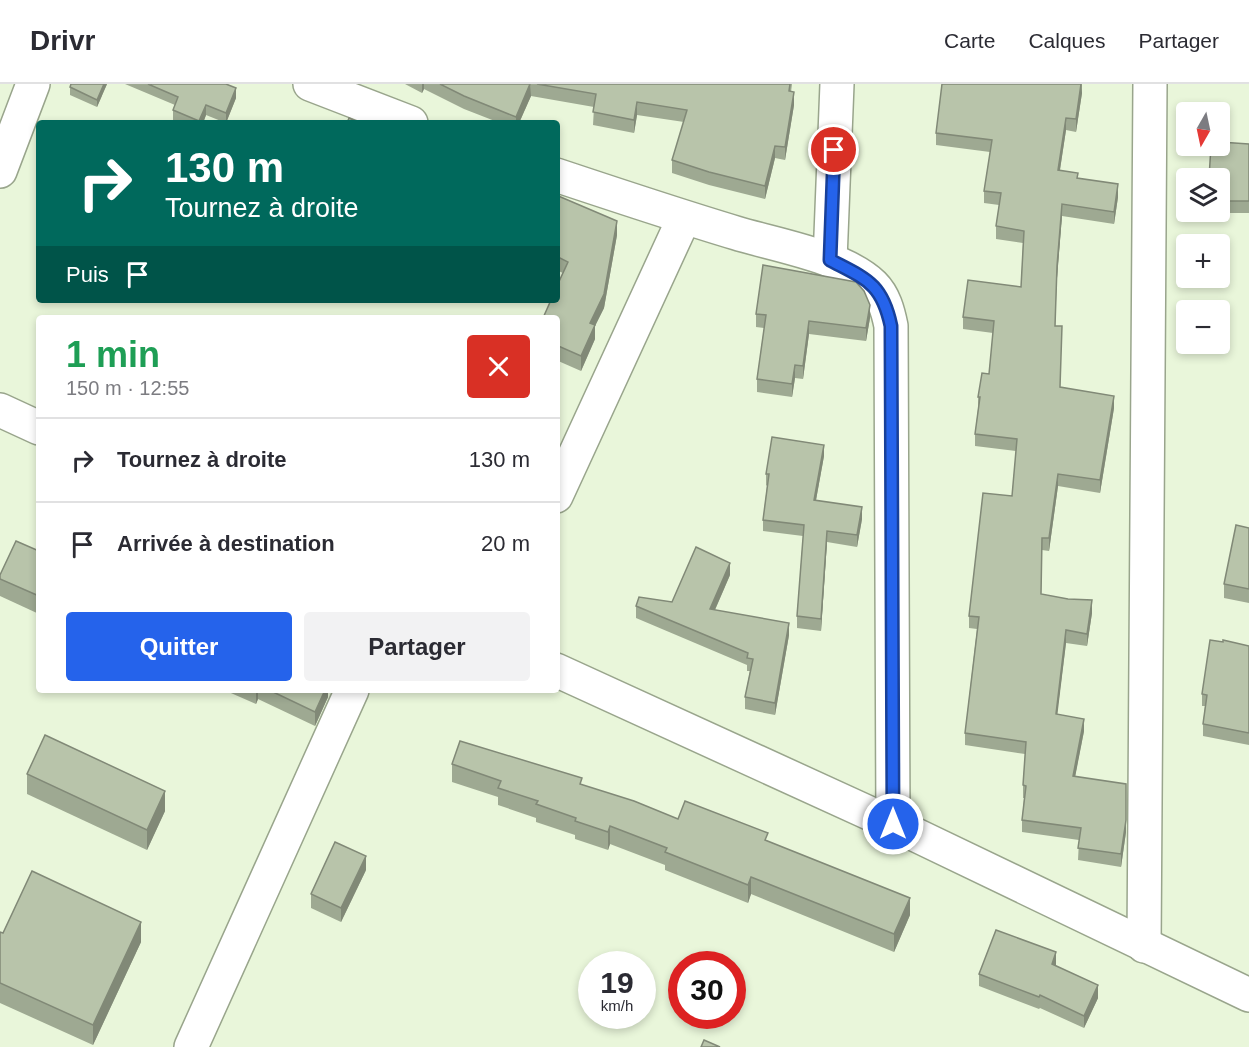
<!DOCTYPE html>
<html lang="fr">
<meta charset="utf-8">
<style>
body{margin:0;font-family:Helvetica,sans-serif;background:#f2f2f3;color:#2b2b33;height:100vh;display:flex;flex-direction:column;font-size:22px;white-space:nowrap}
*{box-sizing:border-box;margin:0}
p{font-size:20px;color:#7c7c81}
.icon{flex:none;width:33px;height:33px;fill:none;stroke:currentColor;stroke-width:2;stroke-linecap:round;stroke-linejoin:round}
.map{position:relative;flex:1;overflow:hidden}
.details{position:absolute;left:36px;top:231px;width:524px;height:378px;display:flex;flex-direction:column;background:#fff;border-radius:6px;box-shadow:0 3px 9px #0003}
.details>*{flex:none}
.top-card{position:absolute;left:36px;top:36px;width:524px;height:183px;border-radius:6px;box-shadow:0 3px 9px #0003;background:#00695c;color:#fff;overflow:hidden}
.needle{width:39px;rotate:189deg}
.fabs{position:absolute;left:1176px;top:18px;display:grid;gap:12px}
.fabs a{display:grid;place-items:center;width:54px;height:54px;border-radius:6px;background:#fff;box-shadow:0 3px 9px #0003;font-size:30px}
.speed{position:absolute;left:578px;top:867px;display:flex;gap:12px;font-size:30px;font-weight:700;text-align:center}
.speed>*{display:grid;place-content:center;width:78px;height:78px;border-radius:50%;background:#fff;box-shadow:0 3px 9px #0003;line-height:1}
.speed small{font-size:15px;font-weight:400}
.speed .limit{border:9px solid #d22;background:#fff;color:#111}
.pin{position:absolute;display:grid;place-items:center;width:51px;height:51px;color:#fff;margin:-26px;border:3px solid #fff;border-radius:50%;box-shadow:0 2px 6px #0007}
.me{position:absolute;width:66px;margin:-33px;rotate:0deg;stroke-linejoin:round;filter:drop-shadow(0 0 4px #0008)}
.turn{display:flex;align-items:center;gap:21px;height:126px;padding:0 30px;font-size:27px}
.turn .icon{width:78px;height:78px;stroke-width:2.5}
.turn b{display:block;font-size:42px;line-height:51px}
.then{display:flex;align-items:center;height:57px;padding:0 30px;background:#0003;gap:12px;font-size:22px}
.round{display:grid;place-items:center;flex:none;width:63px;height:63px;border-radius:6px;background:#f2f2f3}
.headline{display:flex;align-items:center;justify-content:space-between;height:102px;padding:0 30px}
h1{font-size:36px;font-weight:700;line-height:45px;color:#1e9e55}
.cta{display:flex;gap:12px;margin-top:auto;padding:12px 30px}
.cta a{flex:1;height:69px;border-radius:6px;background:#2563eb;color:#fff;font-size:24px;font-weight:700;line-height:69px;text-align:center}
.cta a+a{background:#f2f2f3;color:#2b2b33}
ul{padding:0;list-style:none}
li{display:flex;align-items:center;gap:18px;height:84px;padding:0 30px;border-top:2px solid #e1e1e2}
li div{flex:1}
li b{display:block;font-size:22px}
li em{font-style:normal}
header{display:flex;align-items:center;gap:36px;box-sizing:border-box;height:84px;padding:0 30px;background:#fff;border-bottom:2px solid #e1e1e2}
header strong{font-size:28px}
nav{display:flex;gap:33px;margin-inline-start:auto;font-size:21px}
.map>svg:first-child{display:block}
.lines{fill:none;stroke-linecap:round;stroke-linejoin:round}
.street-casing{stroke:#99a58c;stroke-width:36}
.street{stroke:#fff;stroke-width:33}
.wall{fill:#9ea992}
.shaded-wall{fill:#818977}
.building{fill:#b8c4aa;stroke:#818977;stroke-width:1.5}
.route-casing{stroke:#184099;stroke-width:15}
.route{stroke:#2563eb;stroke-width:10}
</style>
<header>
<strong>Drivr</strong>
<nav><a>Carte</a><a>Calques</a><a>Partager</a></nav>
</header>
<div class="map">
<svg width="1249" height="963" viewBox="0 0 1249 963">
<rect width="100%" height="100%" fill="#e9f6da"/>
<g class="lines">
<defs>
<g id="street">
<polyline points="310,0 411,39"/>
<polyline points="0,87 33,0"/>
<path d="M 556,91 C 616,111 676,131 736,149 C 775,161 843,172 873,201 C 884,212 888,227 891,242 L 893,740"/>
<polyline points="830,176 837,0"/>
<polyline points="0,326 39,344"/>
<polyline points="556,412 684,134"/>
<polyline points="556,586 893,740 1249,911"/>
<polyline points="1144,862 1150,0"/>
<polyline points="191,963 352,606"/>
</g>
</defs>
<use href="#street" class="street-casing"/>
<use href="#street" class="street"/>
</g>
<g class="wall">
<polygon points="107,0 97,23 70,11 70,3"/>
<polygon points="125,0 226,0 236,14 226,39 206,31 203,39 180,39 173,36 173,26 175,21"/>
<polygon points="405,0 792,0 791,8 794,21 785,76 775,74 765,115 709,101 672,89 672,76 684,38 637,31 634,49 593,41 594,23 531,12 519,39 500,39 464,25 424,5 422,9"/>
<polygon points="1082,0 1082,9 1076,48 1066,46 1060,86 1118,113 1114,140 1062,132 1057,194 1055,242 1060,304 1114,324 1100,409 1058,402 1049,467 1042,466 1041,510 1092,529 1087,562 1066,559 1057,630 1084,647 1075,692 1126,748 1121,783 1078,776 1079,756 1022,748 1022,736 1024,714 1023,714 1023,701 1025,670 965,661 965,649 977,545 969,544 969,532 1012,412 1016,367 975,362 975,350 978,325 978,313 989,290 993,249 963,245 963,233 1021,203 1023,159 996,155 996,142 999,121 984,119 984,107 990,68 936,61 936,49"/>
<polygon points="1249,60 1249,129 1207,129 1207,128 1220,128 1220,94"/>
<polygon points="556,111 617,151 604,224 595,242 595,255 581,287 556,276 556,234 563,189 556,186"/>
<polygon points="756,230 870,234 866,257 809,250 803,295 795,294 792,313 757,308 757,295 764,244 756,243"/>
<polygon points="824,372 816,416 862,435 857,463 827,458 821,547 797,544 797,532 803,452 763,447 763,436 767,402 766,401 766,390"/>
<polygon points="1249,444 1249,519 1224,514 1224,500"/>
<polygon points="39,467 39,530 0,512 0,491"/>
<polygon points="730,491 715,526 789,551 775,631 745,625 745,613 750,587 747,587 747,581 636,534 636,522 672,518"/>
<polygon points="1223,558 1249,562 1249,661 1203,652 1203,640 1205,622 1202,622 1202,610"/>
<polygon points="224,606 328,606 328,613 315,642 258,615 256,620"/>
<polygon points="452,680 582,701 678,735 768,757 910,831 894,868 751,810 748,819 665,786 665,781 610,760 608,766 575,755 575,751 536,738 536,734 498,721 498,713 452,698"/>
<polygon points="27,690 165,727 147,766 27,710"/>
<polygon points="366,786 341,838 311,824 311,810"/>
<polygon points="0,848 3,849 141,858 93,961 0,919"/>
<polygon points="1056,882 1098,914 1084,944 1040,924 1039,925 979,902 979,890"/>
</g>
<g class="shaded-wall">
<polygon points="104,0 107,0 97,23 97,16"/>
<polygon points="422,0 424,0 424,5 422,9"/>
<polygon points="530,0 531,12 519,39 516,39 516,33"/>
<polygon points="1081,0 1082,9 1076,48 1076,35"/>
<polygon points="236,4 236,14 226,39 226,29"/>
<polygon points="794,8 794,21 785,76 785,63"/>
<polygon points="637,18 637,31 634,49 634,36"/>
<polygon points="206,21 206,31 203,39 199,39"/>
<polygon points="1066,34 1066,46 1058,98 1058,86"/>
<polygon points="775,62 775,74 765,115 765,102"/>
<polygon points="1118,100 1118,113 1114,140 1114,128"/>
<polygon points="1062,120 1062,132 1057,194 1057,182"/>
<polygon points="617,137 617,151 604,224 595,242 595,255 581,287 581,272"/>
<polygon points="870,221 870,234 866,257 866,244"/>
<polygon points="809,237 809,250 803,295 803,282"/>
<polygon points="795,281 795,294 792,313 792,300"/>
<polygon points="1114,312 1114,324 1100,409 1100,396"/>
<polygon points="824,361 824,372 814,427 814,416"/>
<polygon points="1058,390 1058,402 1049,467 1049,454"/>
<polygon points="862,423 862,435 857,463 857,451"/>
<polygon points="827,447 827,458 821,547 821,535"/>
<polygon points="730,479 730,491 710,537 710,525"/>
<polygon points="1092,516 1092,529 1087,562 1087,550"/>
<polygon points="789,539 789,551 775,631 775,619"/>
<polygon points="1066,546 1066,559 1056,642 1056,630"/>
<polygon points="256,606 258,606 258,615 256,620"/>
<polygon points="325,606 328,606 328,613 315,642 315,628"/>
<polygon points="1084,635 1084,647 1073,704 1073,692"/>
<polygon points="165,707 165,727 147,766 147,746"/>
<polygon points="1126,713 1126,748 1121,783 1121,770"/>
<polygon points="610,742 610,760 608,766 608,748"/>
<polygon points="366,772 366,786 341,838 341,824"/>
<polygon points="751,793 751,810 748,819 748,801"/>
<polygon points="910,814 910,831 894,868 894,850"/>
<polygon points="141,838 141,858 93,961 93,941"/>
<polygon points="1056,868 1056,881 1052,892 1052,880"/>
<polygon points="1098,901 1098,914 1084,944 1084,932"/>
</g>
<g class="building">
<polygon points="71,0 104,0 97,16 70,3"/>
<polygon points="148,0 226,0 236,4 226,29 206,21 199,37 173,26 178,13"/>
<polygon points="440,0 530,0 516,33 464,12"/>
<polygon points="537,0 790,0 789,7 794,8 785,63 775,62 765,102 709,88 672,76 687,26 637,18 634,36 593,28 596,10"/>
<polygon points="942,0 1081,0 1076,35 1066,34 1058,86 1078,89 1077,94 1118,100 1114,128 1062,120 1057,182 1055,242 1062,242 1060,303 1114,312 1100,396 1058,390 1049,454 1042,454 1041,510 1068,515 1092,516 1087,550 1066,546 1056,630 1084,635 1073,692 1126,700 1126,736 1121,770 1078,764 1081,744 1022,736 1026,702 1023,701 1026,658 965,649 979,533 969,532 983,409 1012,412 1017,355 975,350 980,313 978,313 982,289 989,290 994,237 963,233 968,196 1021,203 1024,147 996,142 1001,109 984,107 992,56 936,49"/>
<polygon points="349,34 360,39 347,39"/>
<polygon points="1220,58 1249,60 1249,117 1220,117 1220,94 1209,94 1211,62 1220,62"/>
<polygon points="556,111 617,137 604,210 590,239 595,241 581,272 556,261 556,234 543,234 551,216 556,216 556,204 568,178 556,172"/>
<polygon points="763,181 856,198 864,207 870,221 866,244 809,237 803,282 795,281 792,300 757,295 766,231 756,230"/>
<polygon points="772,353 824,361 814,416 862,423 857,451 827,447 821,535 797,532 804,441 763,436 769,390 766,390"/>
<polygon points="1236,441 1249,444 1249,505 1224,500"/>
<polygon points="16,457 39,467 39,512 0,495 0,491"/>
<polygon points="696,463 730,479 710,525 789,539 775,619 745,613 753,575 747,574 748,569 636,522 639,513 672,518"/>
<polygon points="1210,556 1223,558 1223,556 1249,562 1249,649 1203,640 1207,611 1202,610"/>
<polygon points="269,606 325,606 315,628"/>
<polygon points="45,651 165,707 147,746 27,690"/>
<polygon points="460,657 582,694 580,700 634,717 678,735 685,717 768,749 765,756 910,814 894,850 751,793 748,801 665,768 667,764 610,742 608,748 575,737 576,734 536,720 538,717 498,704 501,697 452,680"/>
<polygon points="335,758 366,772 341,824 311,810"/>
<polygon points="32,787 141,838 93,941 0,899 0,848 3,849"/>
<polygon points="996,846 1056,868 1052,880 1098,901 1084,932 1040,911 1039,913 979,890"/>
<polygon points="704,956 720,963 701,963"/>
</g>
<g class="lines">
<defs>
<path id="route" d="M 834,66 L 830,176 C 866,195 882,199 891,242 L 893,740"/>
</defs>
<use href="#route" class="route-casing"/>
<use href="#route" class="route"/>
</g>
</svg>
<div class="fabs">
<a><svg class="needle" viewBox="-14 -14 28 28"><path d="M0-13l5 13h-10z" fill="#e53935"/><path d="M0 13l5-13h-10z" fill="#7c7c81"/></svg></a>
<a><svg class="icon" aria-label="layers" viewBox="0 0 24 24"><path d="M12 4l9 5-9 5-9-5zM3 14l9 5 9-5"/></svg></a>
<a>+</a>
<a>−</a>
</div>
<div class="speed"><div>19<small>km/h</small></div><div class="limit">30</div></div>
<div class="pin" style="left:834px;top:66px;background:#d93025"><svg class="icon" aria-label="arrive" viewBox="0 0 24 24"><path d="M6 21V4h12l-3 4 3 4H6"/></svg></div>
<svg class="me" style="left:893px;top:740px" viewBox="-20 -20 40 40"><circle r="17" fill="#2563eb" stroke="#fff" stroke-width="3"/><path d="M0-11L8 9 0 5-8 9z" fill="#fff"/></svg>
<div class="top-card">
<div class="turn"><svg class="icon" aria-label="right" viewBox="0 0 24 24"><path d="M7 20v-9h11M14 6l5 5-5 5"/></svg><div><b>130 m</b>Tournez à droite</div></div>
<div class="then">Puis<svg class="icon" aria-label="arrive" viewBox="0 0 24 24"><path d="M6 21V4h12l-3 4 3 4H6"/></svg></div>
</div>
<section class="details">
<div class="headline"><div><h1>1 min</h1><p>150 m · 12:55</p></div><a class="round" style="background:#d93025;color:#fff"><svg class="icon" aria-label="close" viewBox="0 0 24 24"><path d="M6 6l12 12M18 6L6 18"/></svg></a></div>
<ul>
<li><svg class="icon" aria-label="right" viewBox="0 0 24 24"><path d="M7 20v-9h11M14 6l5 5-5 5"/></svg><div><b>Tournez à droite</b></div><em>130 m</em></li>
<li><svg class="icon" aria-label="arrive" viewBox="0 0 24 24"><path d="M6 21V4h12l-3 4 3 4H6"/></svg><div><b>Arrivée à destination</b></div><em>20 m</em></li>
</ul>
<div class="cta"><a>Quitter</a><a>Partager</a></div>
</section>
</div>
